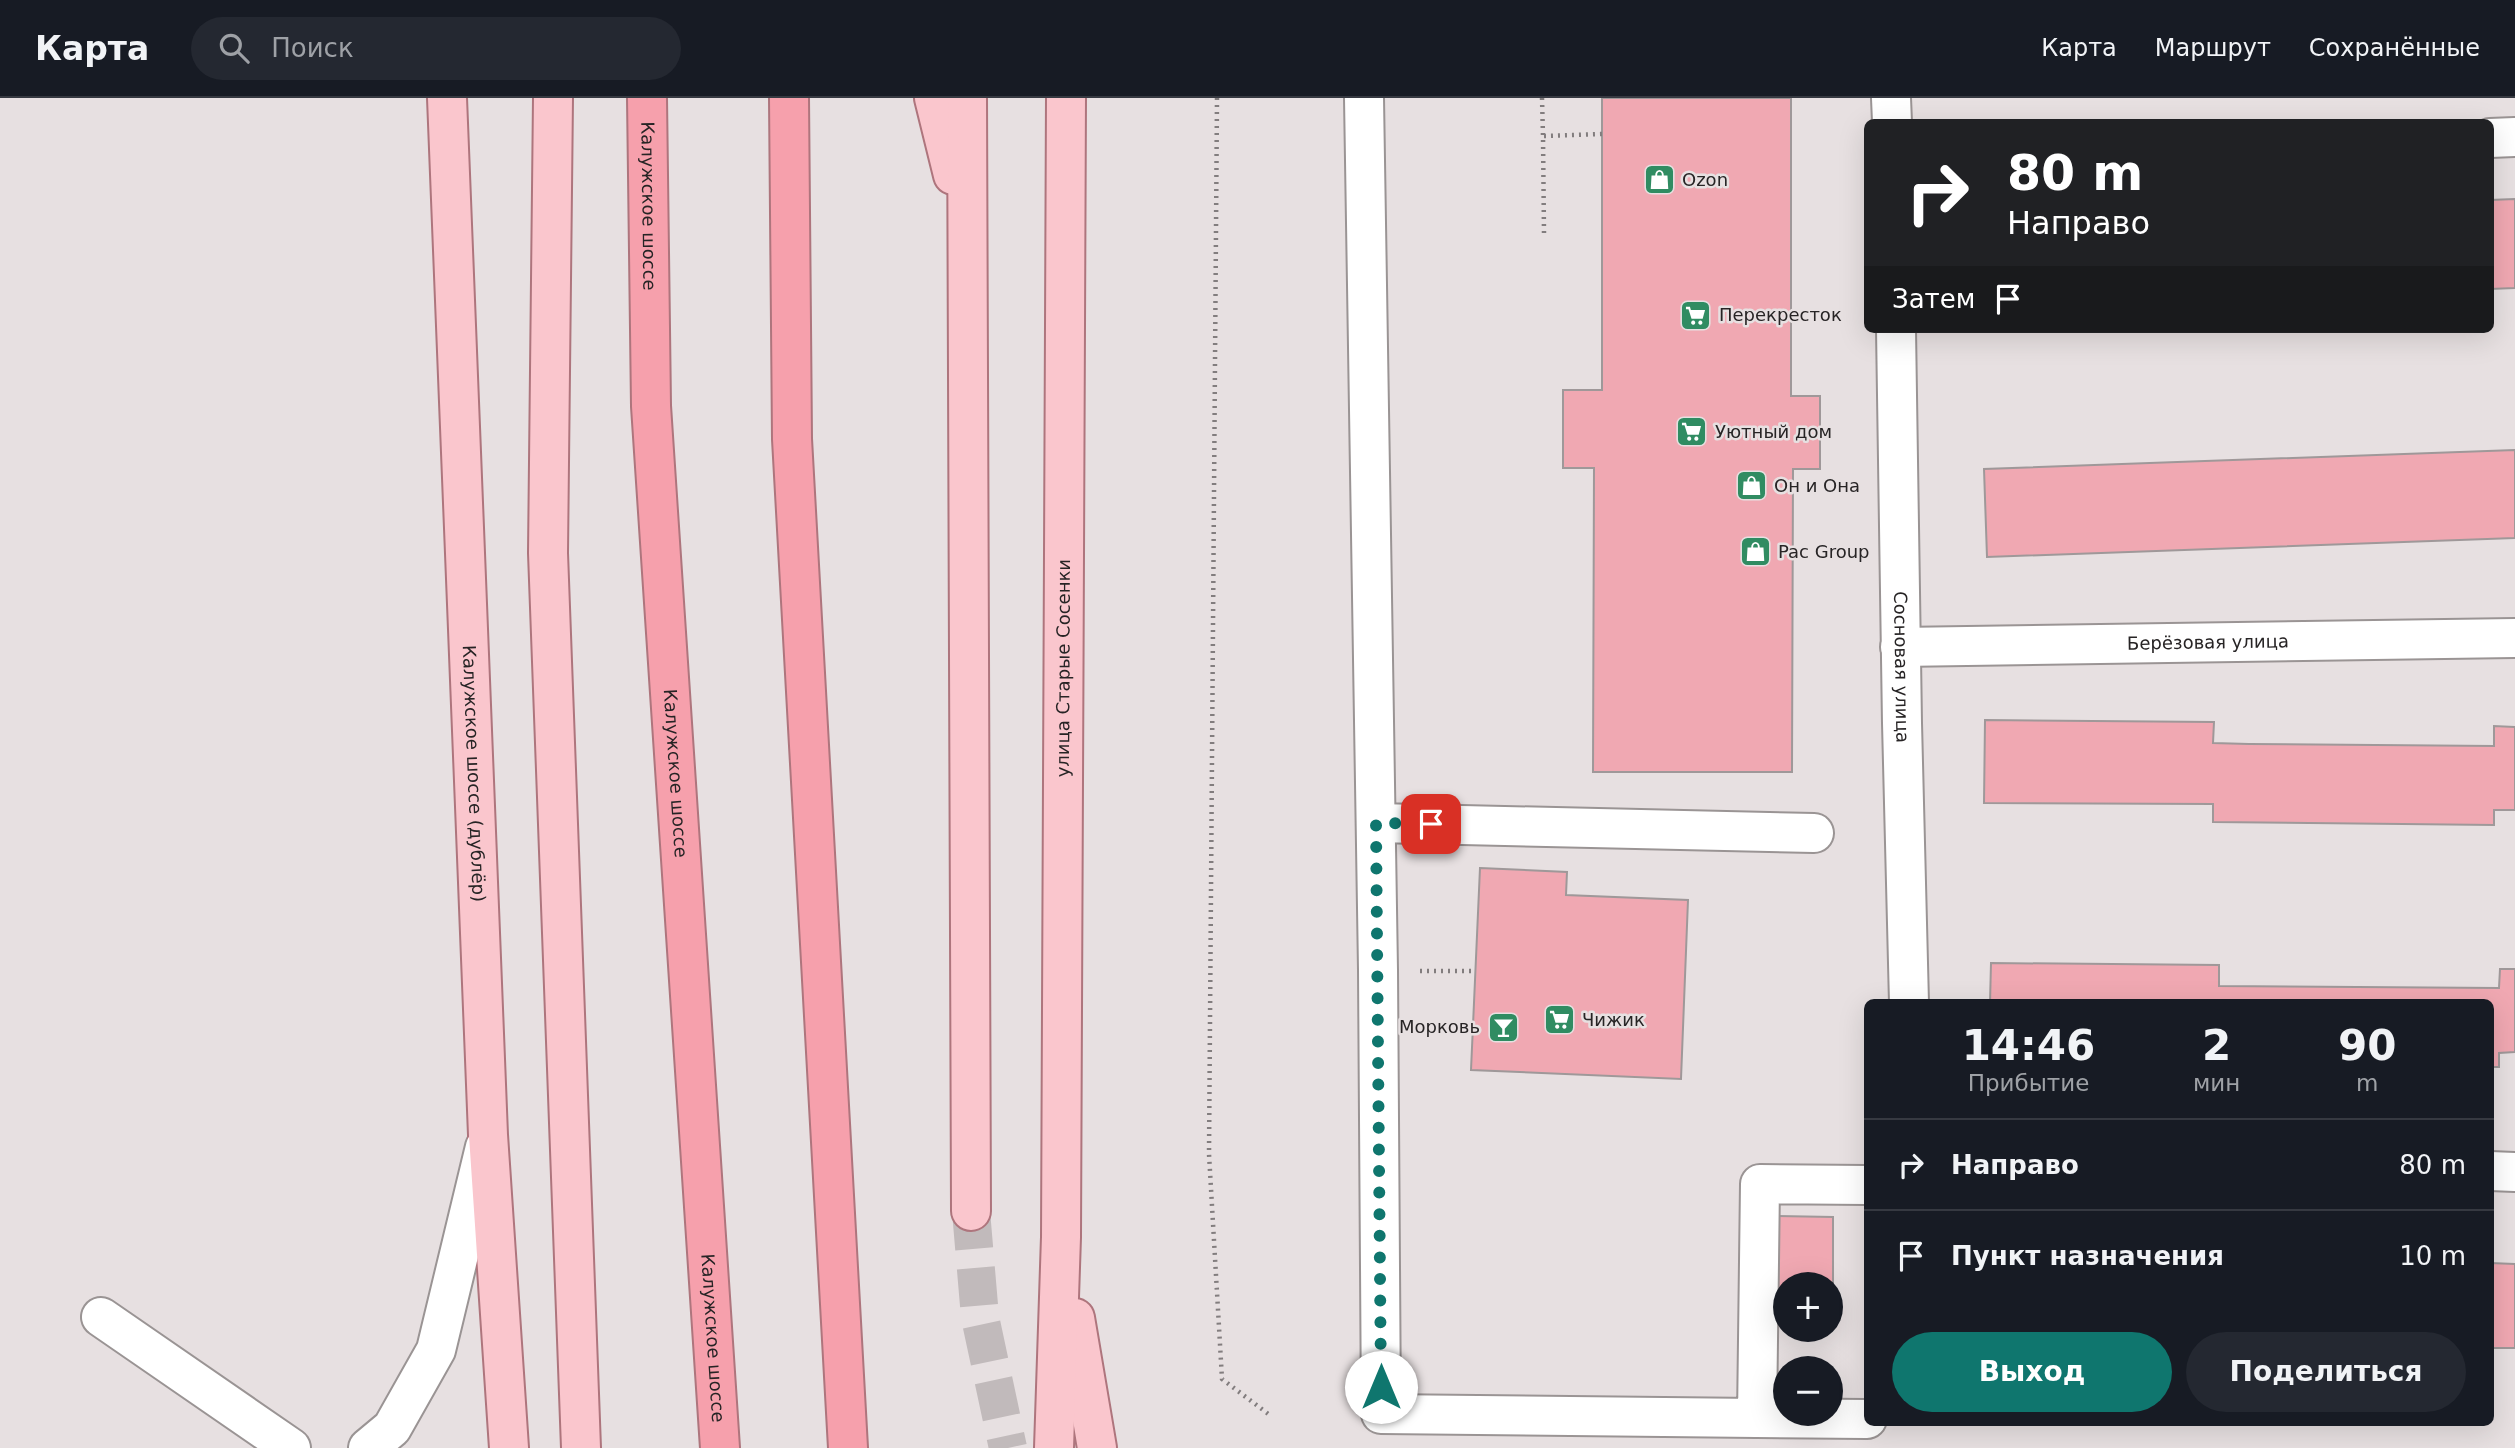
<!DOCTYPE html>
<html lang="ru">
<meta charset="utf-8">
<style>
body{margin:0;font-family:"DejaVu Sans",sans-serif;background:#242831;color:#f1f3f6;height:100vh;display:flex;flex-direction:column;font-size:26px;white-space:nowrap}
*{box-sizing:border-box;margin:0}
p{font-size:23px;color:#9ea1a6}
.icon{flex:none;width:38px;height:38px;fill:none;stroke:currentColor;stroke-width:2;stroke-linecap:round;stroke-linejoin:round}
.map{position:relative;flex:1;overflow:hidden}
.details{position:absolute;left:1864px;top:901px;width:630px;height:427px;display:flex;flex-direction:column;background:#171b24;border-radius:10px;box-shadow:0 7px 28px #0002}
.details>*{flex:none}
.top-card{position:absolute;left:1864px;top:21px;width:630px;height:214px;border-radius:10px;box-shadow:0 7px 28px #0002;background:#202124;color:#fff;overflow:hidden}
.fabs{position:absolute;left:1773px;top:1174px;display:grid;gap:14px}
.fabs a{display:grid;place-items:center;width:70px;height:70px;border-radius:50%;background:#171b24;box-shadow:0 7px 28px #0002;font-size:35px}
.pin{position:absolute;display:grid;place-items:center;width:60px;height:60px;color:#fff;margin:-30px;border-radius:14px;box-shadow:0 4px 10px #0006}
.me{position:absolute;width:77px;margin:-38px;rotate:0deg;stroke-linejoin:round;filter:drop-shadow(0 0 5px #0008)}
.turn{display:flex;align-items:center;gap:24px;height:147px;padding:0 28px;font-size:32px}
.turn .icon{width:91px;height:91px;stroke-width:2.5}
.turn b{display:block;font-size:49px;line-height:60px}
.then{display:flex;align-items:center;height:66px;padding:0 28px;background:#0003;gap:14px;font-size:26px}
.eta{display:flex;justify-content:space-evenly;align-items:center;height:119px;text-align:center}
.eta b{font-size:42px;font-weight:800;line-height:49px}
.action{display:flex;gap:14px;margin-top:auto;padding:14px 28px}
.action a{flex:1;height:80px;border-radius:42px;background:#0f766e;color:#fff;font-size:28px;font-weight:800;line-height:80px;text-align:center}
.action a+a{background:#242831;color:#f1f3f6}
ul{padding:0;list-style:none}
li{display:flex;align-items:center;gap:21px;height:91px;padding:0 28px;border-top:2px solid #363941}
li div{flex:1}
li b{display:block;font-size:26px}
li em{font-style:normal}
header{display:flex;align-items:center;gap:42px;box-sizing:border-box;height:98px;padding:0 35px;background:#171b24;border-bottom:2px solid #363941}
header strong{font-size:33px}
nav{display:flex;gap:38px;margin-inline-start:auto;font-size:24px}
.search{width:490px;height:63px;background:#242831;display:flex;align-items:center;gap:18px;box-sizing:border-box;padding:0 24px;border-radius:38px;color:#9ea1a6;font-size:26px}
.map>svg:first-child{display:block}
.building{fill:#f0a8b2;stroke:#9f9899;stroke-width:2}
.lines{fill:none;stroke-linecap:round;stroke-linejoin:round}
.major-tunnel{stroke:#c1babb;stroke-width:38;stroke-dasharray:38 19;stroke-linecap:butt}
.minor-casing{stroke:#9a9494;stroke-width:42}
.major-casing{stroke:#ae757d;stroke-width:42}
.highway-casing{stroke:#ae757d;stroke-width:42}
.path{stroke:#827d7e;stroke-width:4.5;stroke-dasharray:2 5;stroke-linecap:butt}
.minor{stroke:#fff;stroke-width:38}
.major{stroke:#fac6cd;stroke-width:38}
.highway{stroke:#f6a0ac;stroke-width:38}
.route{stroke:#0f766e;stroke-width:12;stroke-dasharray:0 21.6}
.labels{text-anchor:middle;stroke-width:5;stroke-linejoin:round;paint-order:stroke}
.poi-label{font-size:18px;fill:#272425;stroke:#e7e0e1;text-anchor:start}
.street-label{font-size:18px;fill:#272425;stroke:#e7e0e1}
</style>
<header>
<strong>Карта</strong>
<div class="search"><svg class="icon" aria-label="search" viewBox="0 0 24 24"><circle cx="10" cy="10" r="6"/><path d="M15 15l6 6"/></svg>Поиск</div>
<nav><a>Карта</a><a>Маршрут</a><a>Сохранённые</a></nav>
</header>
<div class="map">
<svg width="2515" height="1350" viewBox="0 0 2515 1350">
<rect width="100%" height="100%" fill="#e7e0e1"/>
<g class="building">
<polygon points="1602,0 1791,0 1791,298 1820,298 1820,371 1793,371 1792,674 1593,674 1594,370 1563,370 1563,292 1602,292"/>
<polygon points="2515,101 2515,190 2490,191 2490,102"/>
<polygon points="2515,352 2515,440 1987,459 1984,371"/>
<polygon points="1985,622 2214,624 2213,645 2249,646 2494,648 2494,628 2515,629 2515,712 2494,712 2494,727 2213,724 2213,706 1984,705"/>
<polygon points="1480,770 1567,774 1566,797 1688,802 1681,981 1471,972"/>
<polygon points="1991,865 2219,867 2219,888 2499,890 2500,871 2515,871 2515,954 2499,955 2499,969 2490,969 2490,905 1990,905"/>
<polygon points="1776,1118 1833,1119 1833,1225 1830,1225 1830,1186 1785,1186 1785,1224 1776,1224"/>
<polygon points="2490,1165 2515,1166 2515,1250 2490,1250"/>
</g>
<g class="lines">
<polyline class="major-tunnel" points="971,1113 980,1219 1008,1350"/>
<defs>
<g id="minor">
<polyline points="1364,0 1378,872 1381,1316 1757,1320 1760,1086 1867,1087"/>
<polyline points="1891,0 1892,24"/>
<polyline points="2490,40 2515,39"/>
<path id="s1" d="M 1896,231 L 1902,625 L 1909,905"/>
<path id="s2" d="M 1900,549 L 2515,540"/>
<polyline points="1376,725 1814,735"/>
<polyline points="2490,1073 2515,1074"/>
<polyline points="101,1219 291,1350"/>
<polyline points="1757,1320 1867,1321"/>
<polyline points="368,1350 392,1330 436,1252 485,1049"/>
</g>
<g id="major">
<path id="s3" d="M 447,0 L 488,1037 L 509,1350"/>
<polyline points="553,0 548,455 581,1350"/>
<polyline points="934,0 953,77"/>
<polyline points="967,0 971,1113"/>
<polyline points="1075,1220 1097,1350"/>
<path id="s4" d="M 1054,1350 L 1061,1139 L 1066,0"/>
</g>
<g id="highway">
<path id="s5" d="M 647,0 L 651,308 L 720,1350"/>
<polyline points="789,0 792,341 848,1350"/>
</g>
</defs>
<use href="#minor" class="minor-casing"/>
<use href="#major" class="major-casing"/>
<use href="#highway" class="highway-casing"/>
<g class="path">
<polyline points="1217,0 1209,1056 1222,1281 1271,1318"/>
<polyline points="1542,0 1543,38"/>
<polyline points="1544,135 1543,38 1602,36"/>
<polyline points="1420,873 1475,873"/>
</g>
<use href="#minor" class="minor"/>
<use href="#major" class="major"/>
<use href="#highway" class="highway"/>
</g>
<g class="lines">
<polyline class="route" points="1381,1289 1376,725 1431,726"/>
</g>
<defs>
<symbol id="shop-square" viewBox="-11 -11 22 22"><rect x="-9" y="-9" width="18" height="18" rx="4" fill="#308c62" stroke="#e7e0e1"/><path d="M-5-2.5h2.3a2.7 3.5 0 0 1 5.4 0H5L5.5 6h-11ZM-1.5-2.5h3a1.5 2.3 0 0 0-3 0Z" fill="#fff"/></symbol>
<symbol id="supermarket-square" viewBox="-11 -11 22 22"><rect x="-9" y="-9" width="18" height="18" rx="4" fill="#308c62" stroke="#e7e0e1"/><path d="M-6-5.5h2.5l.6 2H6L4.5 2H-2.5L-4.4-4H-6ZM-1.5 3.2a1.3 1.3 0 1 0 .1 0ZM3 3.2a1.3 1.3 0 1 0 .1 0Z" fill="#fff"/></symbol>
<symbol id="bar-square" viewBox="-11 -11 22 22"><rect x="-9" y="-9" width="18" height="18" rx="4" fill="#308c62" stroke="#e7e0e1"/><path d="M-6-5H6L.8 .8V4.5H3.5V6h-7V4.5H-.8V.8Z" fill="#fff"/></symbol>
</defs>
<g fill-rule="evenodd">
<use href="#shop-square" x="1642" y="64" width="35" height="35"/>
<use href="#supermarket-square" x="1678" y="200" width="35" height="35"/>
<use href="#supermarket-square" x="1674" y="316" width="35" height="35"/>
<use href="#shop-square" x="1734" y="370" width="35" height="35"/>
<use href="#shop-square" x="1738" y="436" width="35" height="35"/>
<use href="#supermarket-square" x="1542" y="904" width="35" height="35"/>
<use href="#bar-square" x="1486" y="912" width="35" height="35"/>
</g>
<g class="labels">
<g class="poi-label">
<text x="1682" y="88">Ozon</text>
<text x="1719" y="223">Перекресток</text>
<text x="1715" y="340">Уютный дом</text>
<text x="1774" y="394">Он и Она</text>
<text x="1778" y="460">Pac Group</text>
<text x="1582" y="928">Чижик</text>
<text x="1480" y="935" text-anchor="end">Морковь</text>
</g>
<g class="street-label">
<text dy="6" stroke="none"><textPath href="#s5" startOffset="108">Калужское шоссе</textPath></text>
<text dy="6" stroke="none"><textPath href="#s2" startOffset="308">Берёзовая улица</textPath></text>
<text dy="6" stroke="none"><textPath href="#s1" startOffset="338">Сосновая улица</textPath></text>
<text dy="6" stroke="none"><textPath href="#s4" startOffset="780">улица Старые Сосенки</textPath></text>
<text dy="6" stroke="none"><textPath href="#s3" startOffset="676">Калужское шоссе (дублёр)</textPath></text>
<text dy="6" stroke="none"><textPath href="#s5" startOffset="676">Калужское шоссе</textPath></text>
<text dy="6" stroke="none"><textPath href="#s5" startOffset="1242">Калужское шоссе</textPath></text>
</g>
</g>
</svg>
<div class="fabs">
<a>+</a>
<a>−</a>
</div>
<div class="pin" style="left:1431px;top:726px;background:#d93025"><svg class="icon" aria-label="arrive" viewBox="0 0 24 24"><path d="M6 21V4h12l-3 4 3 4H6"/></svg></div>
<svg class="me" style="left:1381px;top:1289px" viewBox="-20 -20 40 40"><circle r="19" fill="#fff"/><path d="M0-13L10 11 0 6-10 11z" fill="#0f766e"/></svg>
<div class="top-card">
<div class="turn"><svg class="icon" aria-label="right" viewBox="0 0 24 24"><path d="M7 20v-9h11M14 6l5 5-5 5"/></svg><div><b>80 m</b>Направо</div></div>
<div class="then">Затем<svg class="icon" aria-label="arrive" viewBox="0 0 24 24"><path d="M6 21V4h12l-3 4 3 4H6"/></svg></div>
</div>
<section class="details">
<div class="eta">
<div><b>14:46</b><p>Прибытие</p></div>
<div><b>2</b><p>мин</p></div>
<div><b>90</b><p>m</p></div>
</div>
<ul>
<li><svg class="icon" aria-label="right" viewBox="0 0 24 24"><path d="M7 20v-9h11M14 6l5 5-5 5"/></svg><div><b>Направо</b></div><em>80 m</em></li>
<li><svg class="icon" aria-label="arrive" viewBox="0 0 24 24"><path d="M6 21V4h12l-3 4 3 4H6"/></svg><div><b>Пункт назначения</b></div><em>10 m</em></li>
</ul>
<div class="action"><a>Выход</a><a>Поделиться</a></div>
</section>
</div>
